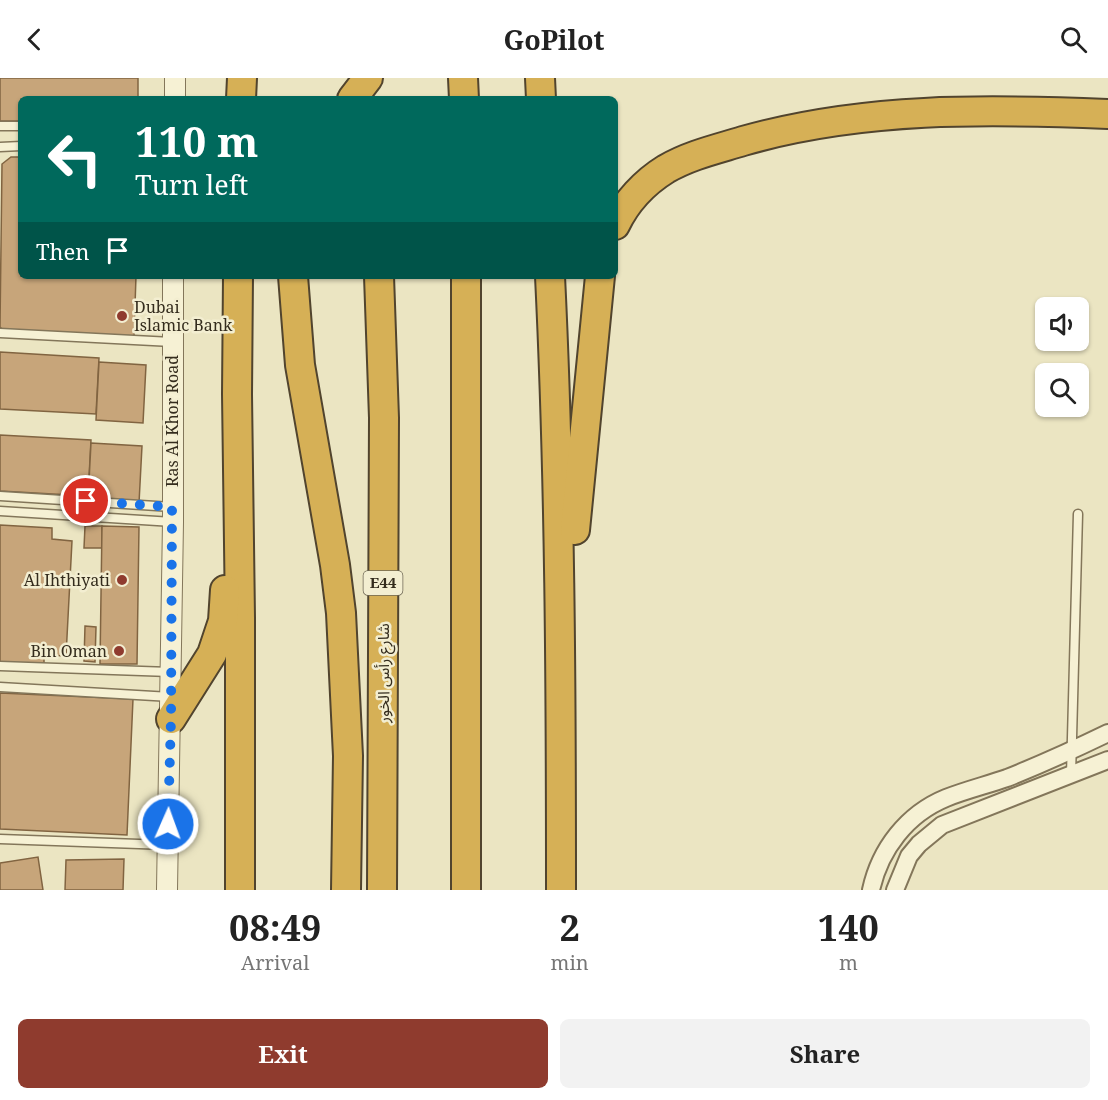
<!DOCTYPE html>
<meta charset="utf-8">
<style>
body{margin:0;font-family:"Noto Serif","Noto Sans Arabic",serif;background:#f2f2f2;color:#222;height:100vh;display:flex;flex-direction:column;font-size:22px;white-space:nowrap}
*{box-sizing:border-box;margin:0}
p{font-size:20px;color:#767676}
.icon{flex:none;width:33px;height:33px;fill:none;stroke:currentColor;stroke-width:2;stroke-linecap:round;stroke-linejoin:round}
.map{position:relative;height:812px;overflow:hidden}
.drawer{display:flex;flex-direction:column;background:#fff;flex:1}
.drawer>*{flex:none}
.banner{position:absolute;left:18px;top:18px;width:600px;height:183px;border-radius:9px;box-shadow:0 2px 4px #0004;background:#00695c;color:#fff;overflow:hidden}
.fabs{position:absolute;left:1035px;top:219px;display:grid;gap:12px}
.fabs a{display:grid;place-items:center;width:54px;height:54px;border-radius:9px;background:#fff;box-shadow:0 2px 4px #0004;font-size:30px}
.pin{position:absolute;display:grid;place-items:center;width:51px;height:51px;color:#fff;margin:-26px;border:3px solid #fff;border-radius:50%;box-shadow:0 2px 6px #0007}
.me{position:absolute;width:66px;margin:-33px;rotate:2deg;stroke-linejoin:round;filter:drop-shadow(0 0 4px #0008)}
.turn{display:flex;align-items:center;gap:21px;height:126px;padding:0 18px;font-size:27px}
.turn .icon{width:78px;height:78px;stroke-width:2.5}
.turn b{display:block;font-size:42px;line-height:51px}
.then{display:flex;align-items:center;height:57px;padding:0 18px;background:#0003;gap:12px;font-size:22px}
.eta{display:flex;justify-content:space-evenly;align-items:center;height:102px;text-align:center}
.eta b{font-size:36px;font-weight:700;line-height:42px}
.cta{display:flex;gap:12px;margin-top:auto;padding:12px 18px}
.cta a{flex:1;height:69px;border-radius:9px;background:#8f3b2e;color:#fff;font-size:24px;font-weight:700;line-height:69px;text-align:center}
.cta a+a{background:#f2f2f2;color:#222}
header{display:flex;justify-content:space-between;align-items:center;height:78px;padding:0 18px;background:#fff;font-size:27px;font-weight:700}
.map>svg:first-child{display:block}
.building{fill:#c7a57a;stroke:#816441;stroke-width:1.5}
.lines{fill:none;stroke-linecap:round;stroke-linejoin:round}
.service-casing{stroke:#83765a;stroke-width:11}
.minor-casing{stroke:#83765a;stroke-width:20}
.tertiary-casing{stroke:#83765a;stroke-width:22}
.motorway-casing{stroke:#51442e;stroke-width:32}
.service{stroke:#f6f1d4;stroke-width:8}
.minor{stroke:#f6f1d4;stroke-width:16}
.tertiary{stroke:#f6f1d4;stroke-width:20}
.motorway{stroke:#d6b056;stroke-width:28}
.route{stroke:#1a73e8;stroke-width:10;stroke-dasharray:0 18}
.poi-dot{fill:#8f3b2e;stroke:#f3eed1;stroke-width:2}
.labels{text-anchor:middle;stroke-width:5;stroke-linejoin:round;paint-order:stroke}
.shield{fill:#f3eed1;stroke:#6d6653;stroke-width:1.5}
.shield-label{font-size:15px;font-weight:bold;fill:#342c1d}
.poi-label{font-size:16px;fill:#342c1d;stroke:#f3eed1;text-anchor:end}
.street-label{font-size:16px;fill:#342c1d;stroke:#f3eed1}
</style>
<header><svg class="icon" aria-label="back" viewBox="0 0 24 24"><path d="M15 5l-7 7 7 7"/></svg>GoPilot<svg class="icon" aria-label="search" viewBox="0 0 24 24"><circle cx="10" cy="10" r="6"/><path d="M15 15l6 6"/></svg></header>
<div class="map">
<svg width="1108" height="812" viewBox="0 0 1108 812">
<rect width="100%" height="100%" fill="#ebe5c2"/>
<g class="building">
<polygon points="0,0 138,0 138,21 21,21 21,43 0,43"/>
<polygon points="11,79 21,79 21,198 136,198 134,258 4,253 0,249 2,86"/>
<polygon points="0,274 99,280 96,336 0,331"/>
<polygon points="99,284 146,287 143,345 96,342"/>
<polygon points="0,357 91,362 88,418 0,413"/>
<polygon points="91,365 142,368 139,425 88,422"/>
<polygon points="0,447 52,450 52,461 72,463 66,578 44,577 44,587 0,584"/>
<polygon points="85,448 102,448 102,470 84,470"/>
<polygon points="102,448 139,449 137,586 100,586"/>
<polygon points="85,548 96,549 95,584 84,583"/>
<polygon points="0,615 133,621 127,757 0,751"/>
<polygon points="38,779 43,812 0,812 0,785"/>
<polygon points="124,781 123,812 65,812 66,782"/>
</g>
<g class="lines">
<defs>
<g id="service">
<polyline points="0,48 21,48"/>
<polyline points="0,69 21,68"/>
<polyline points="0,255 172,264"/>
<polyline points="0,418 172,429"/>
<polyline points="0,433 173,444"/>
<polyline points="0,588 170,594"/>
<polyline points="0,609 171,619"/>
<polyline points="1071,697 1078,436"/>
<polyline points="0,761 167,767"/>
</g>
<g id="minor">
<path d="M 871,812 C 880,771 907,736 946,720 C 966,712 987,707 1007,700 C 1042,686 1075,671 1108,655"/>
<polyline points="895,812 909,778 919,766 942,747 1108,682"/>
</g>
<g id="tertiary">
<polyline points="175,21 175,0"/>
<polyline points="167,812 173,444 173,198"/>
</g>
<g id="motorway">
<polyline points="463,0 464,21"/>
<polyline points="540,0 541,21"/>
<polyline points="241,21 242,0"/>
<polyline points="352,21 368,0"/>
<path d="M 615,147 C 626,124 645,104 666,91 C 690,77 717,71 743,63 C 862,29 986,31 1108,36"/>
<polyline points="238,198 237,316 240,540 240,812"/>
<polyline points="293,198 300,287 335,487 341,535 348,678 346,812"/>
<polyline points="379,198 384,340 382,812"/>
<polyline points="466,198 466,812"/>
<path d="M 550,198 C 560,403 561,607 561,812"/>
<polyline points="575,452 600,198"/>
<polyline points="171,641 212,576 223,543 225,512"/>
</g>
</defs>
<use href="#service" class="service-casing"/>
<use href="#minor" class="minor-casing"/>
<use href="#tertiary" class="tertiary-casing"/>
<use href="#motorway" class="motorway-casing"/>
<use href="#service" class="service"/>
<use href="#minor" class="minor"/>
<use href="#tertiary" class="tertiary"/>
<use href="#motorway" class="motorway"/>
</g>
<g class="lines">
<polyline class="route" points="86,423 172,429 171,641 168,746"/>
</g>
<g class="poi-dot">
<circle cx="122" cy="238" r="6"/>
<circle cx="122" cy="502" r="6"/>
<circle cx="119" cy="573" r="6"/>
</g>
<g class="labels">
<rect class="shield" x="363.5" y="493" width="39" height="24" rx="4.5"/>
<g class="shield-label">
<text x="383" y="510">E44</text>
</g>
<g class="poi-label">
<text x="134" y="235" text-anchor="start">Dubai<tspan x="134" dy="18">Islamic Bank</tspan></text>
<text x="110" y="508">Al Ihthiyati</text>
<text x="107" y="579">Bin Oman</text>
</g>
<g class="street-label">
<text transform="translate(172 343) rotate(-90)" y="6">Ras Al Khor Road</text>
<text transform="translate(383 595) rotate(-90)" y="6">شارع رأس الخور</text>
</g>
</g>
</svg>
<div class="fabs">
<a><svg class="icon" aria-label="sound" viewBox="0 0 24 24"><path d="M4 9h4l5-4v14l-5-4H4zM17 9q2 3 0 6"/></svg></a>
<a><svg class="icon" aria-label="search" viewBox="0 0 24 24"><circle cx="10" cy="10" r="6"/><path d="M15 15l6 6"/></svg></a>
</div>
<div class="pin" style="left:86px;top:423px;background:#d93025"><svg class="icon" aria-label="arrive" viewBox="0 0 24 24"><path d="M6 21V4h12l-3 4 3 4H6"/></svg></div>
<svg class="me" style="left:168px;top:746px" viewBox="-20 -20 40 40"><circle r="17" fill="#1a73e8" stroke="#fff" stroke-width="3"/><path d="M0-11L8 9 0 5-8 9z" fill="#fff"/></svg>
<div class="banner">
<div class="turn"><svg class="icon" aria-label="left" viewBox="0 0 24 24"><path d="M17 20v-9H6M10 6l-5 5 5 5"/></svg><div><b>110 m</b>Turn left</div></div>
<div class="then">Then<svg class="icon" aria-label="arrive" viewBox="0 0 24 24"><path d="M6 21V4h12l-3 4 3 4H6"/></svg></div>
</div>
</div>
<section class="drawer">
<div class="eta">
<div><b>08:49</b><p>Arrival</p></div>
<div><b>2</b><p>min</p></div>
<div><b>140</b><p>m</p></div>
</div>
<div class="cta"><a>Exit</a><a>Share</a></div>
</section>
